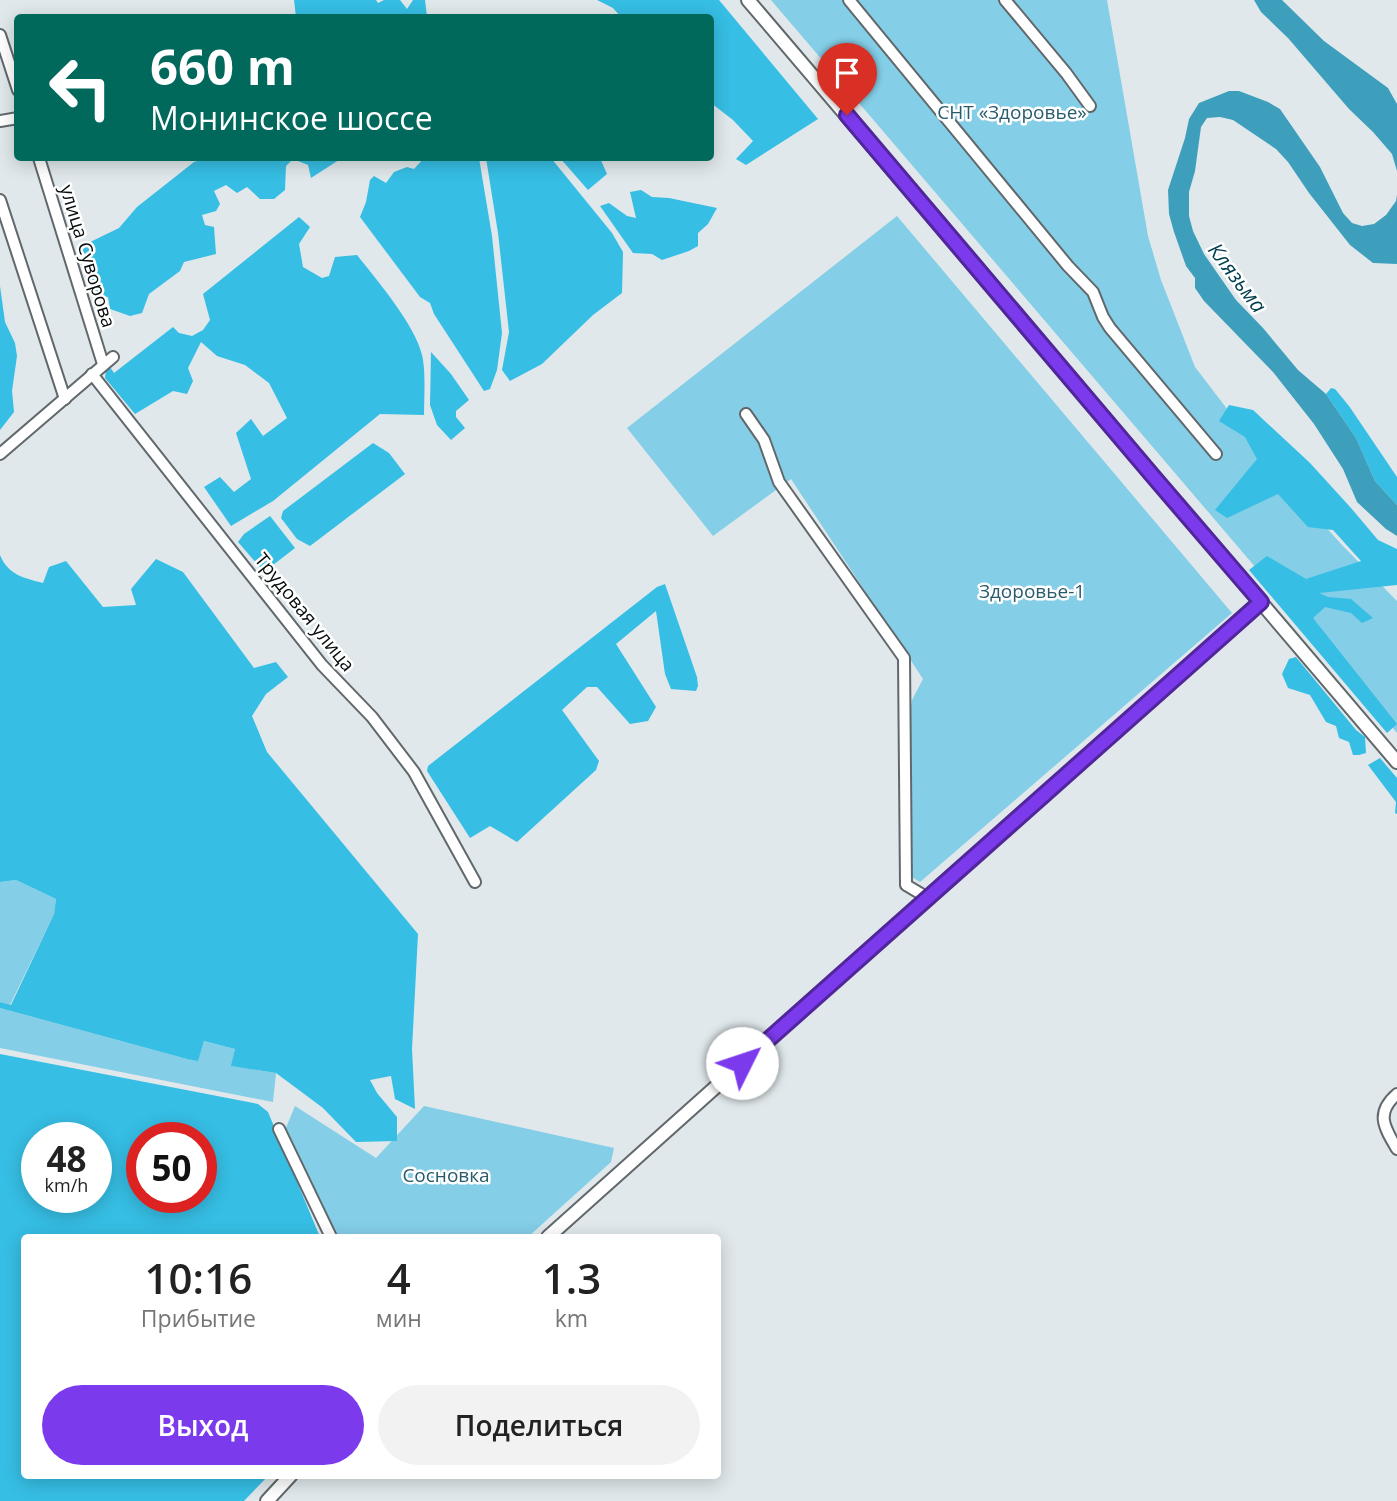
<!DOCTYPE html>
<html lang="ru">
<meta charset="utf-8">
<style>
body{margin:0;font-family:"Open Sans",sans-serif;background:#f2f2f2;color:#222;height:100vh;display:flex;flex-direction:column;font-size:26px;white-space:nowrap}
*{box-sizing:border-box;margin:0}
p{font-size:23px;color:#767676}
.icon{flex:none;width:38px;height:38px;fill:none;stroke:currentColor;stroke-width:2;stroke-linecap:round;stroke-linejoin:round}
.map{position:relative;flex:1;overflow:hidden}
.sheet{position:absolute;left:21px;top:1234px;width:700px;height:245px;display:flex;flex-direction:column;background:#fff;border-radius:7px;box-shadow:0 4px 18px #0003}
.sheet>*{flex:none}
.banner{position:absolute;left:14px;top:14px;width:700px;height:147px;border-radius:7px;box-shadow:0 4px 18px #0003;background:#00695c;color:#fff;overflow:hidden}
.speed{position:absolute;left:21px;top:1122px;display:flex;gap:14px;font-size:35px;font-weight:700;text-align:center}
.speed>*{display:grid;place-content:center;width:91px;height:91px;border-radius:50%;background:#fff;box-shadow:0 4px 18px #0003;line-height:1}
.speed small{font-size:18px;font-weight:400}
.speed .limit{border:10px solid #d22;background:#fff;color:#111}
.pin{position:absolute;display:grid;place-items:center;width:60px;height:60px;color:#fff;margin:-72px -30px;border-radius:50% 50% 50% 0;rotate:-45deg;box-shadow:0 0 7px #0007}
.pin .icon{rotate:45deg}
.me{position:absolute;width:77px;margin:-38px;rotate:49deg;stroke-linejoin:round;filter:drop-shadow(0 0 5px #0008)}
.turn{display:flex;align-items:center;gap:24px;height:147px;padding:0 21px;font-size:32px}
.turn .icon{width:91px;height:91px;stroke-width:2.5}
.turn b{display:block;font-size:49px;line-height:60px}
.eta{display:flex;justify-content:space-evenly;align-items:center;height:119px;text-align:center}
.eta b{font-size:42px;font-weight:600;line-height:49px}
.action{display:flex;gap:14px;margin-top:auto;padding:14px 21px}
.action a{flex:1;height:80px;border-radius:42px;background:#7c3aed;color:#fff;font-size:28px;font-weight:600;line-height:80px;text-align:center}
.action a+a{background:#f2f2f2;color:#222}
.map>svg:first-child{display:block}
.green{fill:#84cee7}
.forest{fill:#36bee4;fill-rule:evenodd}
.water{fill:#3e9fbd}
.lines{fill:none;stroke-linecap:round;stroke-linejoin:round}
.minor-casing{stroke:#61686b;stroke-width:14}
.major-casing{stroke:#61686b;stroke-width:16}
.minor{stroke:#fff;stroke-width:10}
.major{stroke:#fff;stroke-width:12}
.route-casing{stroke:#51269a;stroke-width:18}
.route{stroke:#7c3aed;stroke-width:12}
.labels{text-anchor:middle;stroke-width:5;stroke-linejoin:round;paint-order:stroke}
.park-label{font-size:19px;fill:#285c6d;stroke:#fff}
.street-label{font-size:19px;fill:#090c0d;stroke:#fff}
.water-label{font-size:21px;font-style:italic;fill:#003d4d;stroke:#fff}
</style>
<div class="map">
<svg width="1397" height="1501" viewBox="0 0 1397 1501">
<rect width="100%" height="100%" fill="#e0e8eb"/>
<g class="green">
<polygon points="771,0 1107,0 1148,236 1161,280 1195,367 1270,465 1342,545 1397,601 1397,733"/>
<polygon points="897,216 1232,613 920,882 910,876 909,718 912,700 923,679 791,479 713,536 627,428"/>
<polygon points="16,880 56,899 54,914 10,1005 0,1002 0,882"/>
<polygon points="0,1008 187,1059 198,1060 204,1041 235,1049 232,1066 276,1073 273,1102 0,1048"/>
<polygon points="295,1106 376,1158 424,1106 614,1148 611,1162 528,1237 335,1237 283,1135"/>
</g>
<g class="forest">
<polygon points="294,0 376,0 378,3 384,0 400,0 407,9 413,0 425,0 427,17 313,18 310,15 303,17 296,17"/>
<polygon points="597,0 719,0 818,119 746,165 736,159 753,141 733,120 711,103 710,18 621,17 613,8"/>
<polygon points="205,158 342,158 311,178 308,165 293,159 286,166 285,190 274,199 260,199 247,187 237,193 226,185 214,191 220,204 216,211 202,215 205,225 214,227 216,254 184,262 180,271 149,294 142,313 130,316 110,309 108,297 98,296 86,275 89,264 82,255 84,245 119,228 137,207 194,162 202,160"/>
<polygon points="424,158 479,158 492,236 502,333 497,370 490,389 484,391 434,314 430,303 420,297 360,217 366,202 370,180 374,176 386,183 394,172 407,167 414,169"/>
<polygon points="486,158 551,158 612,233 623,252 622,293 593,315 542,364 510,381 502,370 509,332 498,233"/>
<polygon points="560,158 600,158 607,174 588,190"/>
<polygon points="641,190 652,197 669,198 717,208 708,224 698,233 698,246 689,251 662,260 652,254 633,253 600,206 609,203 627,216 636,218 630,192"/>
<path d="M 299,217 L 310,227 L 299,244 L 303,267 L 322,278 L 329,276 L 335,257 L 357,255 C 377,280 415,325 422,355 C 426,371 424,398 424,415 L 380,414 L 273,501 L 231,526 L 204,487 L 220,477 L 234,492 L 251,479 L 236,433 L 251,419 L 263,436 L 287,418 L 269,383 L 245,365 L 217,356 L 201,342 L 188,368 L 193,381 L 187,394 L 173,391 L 135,414 L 105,378 L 106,370 L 110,367 L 114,373 L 173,327 L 179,333 L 192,336 L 203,330 L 210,320 L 203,294 Z"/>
<polygon points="0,286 5,322 15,343 17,356 12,391 14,412 0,430"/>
<polygon points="431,352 451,374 469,400 456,411 456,417 465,428 451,440 437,425 430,405"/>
<polygon points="1331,388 1335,389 1349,406 1397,477 1397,505 1375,481 1356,438 1326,394"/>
<polygon points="1229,405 1253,410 1310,463 1351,508 1378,540 1397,549 1397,585 1319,593 1328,597 1351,599 1373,618 1362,623 1351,613 1325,607 1313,618 1397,724 1387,733 1249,570 1267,556 1306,579 1361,561 1333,530 1308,527 1278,494 1227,518 1215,510 1257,459 1245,437 1219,421"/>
<polygon points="373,443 389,453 405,474 310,546 297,539 281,518 283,511"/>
<polygon points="270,516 295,548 264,572 238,542 244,534"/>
<path d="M 0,555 C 8,575 24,578 43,583 L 49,567 L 66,561 L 103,607 L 136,605 L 131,589 L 156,559 L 183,572 L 254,668 L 276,662 L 288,677 L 266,694 L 252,716 L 267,752 L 418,934 L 412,1049 L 415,1109 L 395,1099 L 391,1076 L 370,1080 L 377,1093 L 397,1117 L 397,1141 L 356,1142 L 323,1108 L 276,1073 L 231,1066 L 235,1049 L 204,1041 L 198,1061 L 187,1059 L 0,1008 L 0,1002 L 11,1005 L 54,914 L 56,899 L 16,880 L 0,882 Z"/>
<polygon points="665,584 697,677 698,686 696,691 671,689 665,674 656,611 616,644 656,707 648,721 630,724 597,687 587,687 562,710 599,761 596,770 517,842 490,826 470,838 427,771 428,766 657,587"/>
<polygon points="1296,657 1356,730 1365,737 1366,753 1359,755 1353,755 1349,742 1339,738 1336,726 1326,722 1310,695 1288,688 1282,674 1289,659"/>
<polygon points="1380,758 1397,778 1397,814 1395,813 1396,802 1368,765"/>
<path d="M 0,1054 L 258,1104 L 268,1112 L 320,1237 L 24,1237 L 24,1475 L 269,1475 L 244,1501 L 0,1501 ZM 37,1138 L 96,1138 L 96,1197 L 37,1197 ZM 142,1138 L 201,1138 L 201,1197 L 142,1197 Z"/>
</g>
<g class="water">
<polygon points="1254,0 1282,0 1324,41 1388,88 1397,104 1397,171 1392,154 1373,132 1349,109 1288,38 1261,12"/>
<polygon points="1229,91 1239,91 1268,102 1280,109 1320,167 1343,213 1352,223 1362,226 1374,224 1386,215 1396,201 1397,195 1397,264 1373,263 1350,245 1309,193 1288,162 1276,149 1233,120 1220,117 1207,118 1201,127 1195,171 1189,192 1189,216 1193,231 1204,254 1236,300 1263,328 1298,370 1326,394 1356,438 1375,481 1397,505 1397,536 1386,529 1357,502 1343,469 1314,424 1273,372 1204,301 1195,288 1195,278 1186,266 1174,232 1169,214 1168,190 1185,138 1189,119 1199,103"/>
</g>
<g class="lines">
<defs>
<g id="minor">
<polyline points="849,0 1068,266 1093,292 1103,317 1110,328 1216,454"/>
<polyline points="1005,0 1066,73 1090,106"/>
<polyline points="0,35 18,90"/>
<polyline points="0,121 18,118"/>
<polyline points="39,158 103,364"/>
<polyline points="0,200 65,399"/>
<polyline points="92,374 322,665 372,717 414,772 475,882"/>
<polyline points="746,414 764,440 779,482 904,658 906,885 928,898"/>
<polyline points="0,454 113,357"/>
<path d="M 1397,1094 C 1375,1113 1384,1127 1397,1149"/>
<polyline points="279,1129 331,1237"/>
</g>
<g id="major">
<polyline points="748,0 1397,762"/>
<polyline points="548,1237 881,939 1261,602"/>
<polyline points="267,1501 291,1475"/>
</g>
</defs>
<use href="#minor" class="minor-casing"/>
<use href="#major" class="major-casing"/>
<use href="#minor" class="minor"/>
<use href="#major" class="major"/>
</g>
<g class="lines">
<defs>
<polyline id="route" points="742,1063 1261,602 1152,475 847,115"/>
</defs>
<use href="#route" class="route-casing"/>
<use href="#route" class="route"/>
</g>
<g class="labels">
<g class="park-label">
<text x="1012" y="119">СНТ «Здоровье»</text>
<text x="1032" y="598">Здоровье-1</text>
<text x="446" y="1182">Сосновка</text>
</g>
<g class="street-label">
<text transform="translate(88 256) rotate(73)" y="7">улица Суворова</text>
<text transform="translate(305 612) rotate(51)" y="7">Трудовая улица</text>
</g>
<g class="water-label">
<text transform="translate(1237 278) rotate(53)" y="7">Клязьма</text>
</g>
</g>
</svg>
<div class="speed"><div>48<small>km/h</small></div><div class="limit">50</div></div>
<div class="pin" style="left:847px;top:115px;background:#d93025"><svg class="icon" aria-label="arrive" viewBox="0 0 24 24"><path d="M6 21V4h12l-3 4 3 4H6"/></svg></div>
<svg class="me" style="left:742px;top:1063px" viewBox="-20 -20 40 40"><circle r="19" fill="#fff"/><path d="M0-13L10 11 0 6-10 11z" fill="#7c3aed"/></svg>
<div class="banner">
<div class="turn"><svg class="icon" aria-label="left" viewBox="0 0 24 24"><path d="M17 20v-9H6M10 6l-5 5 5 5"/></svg><div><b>660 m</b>Монинское шоссе</div></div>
</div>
<section class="sheet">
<div class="eta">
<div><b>10:16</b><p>Прибытие</p></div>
<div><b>4</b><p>мин</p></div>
<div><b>1.3</b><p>km</p></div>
</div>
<div class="action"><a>Выход</a><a>Поделиться</a></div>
</section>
</div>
